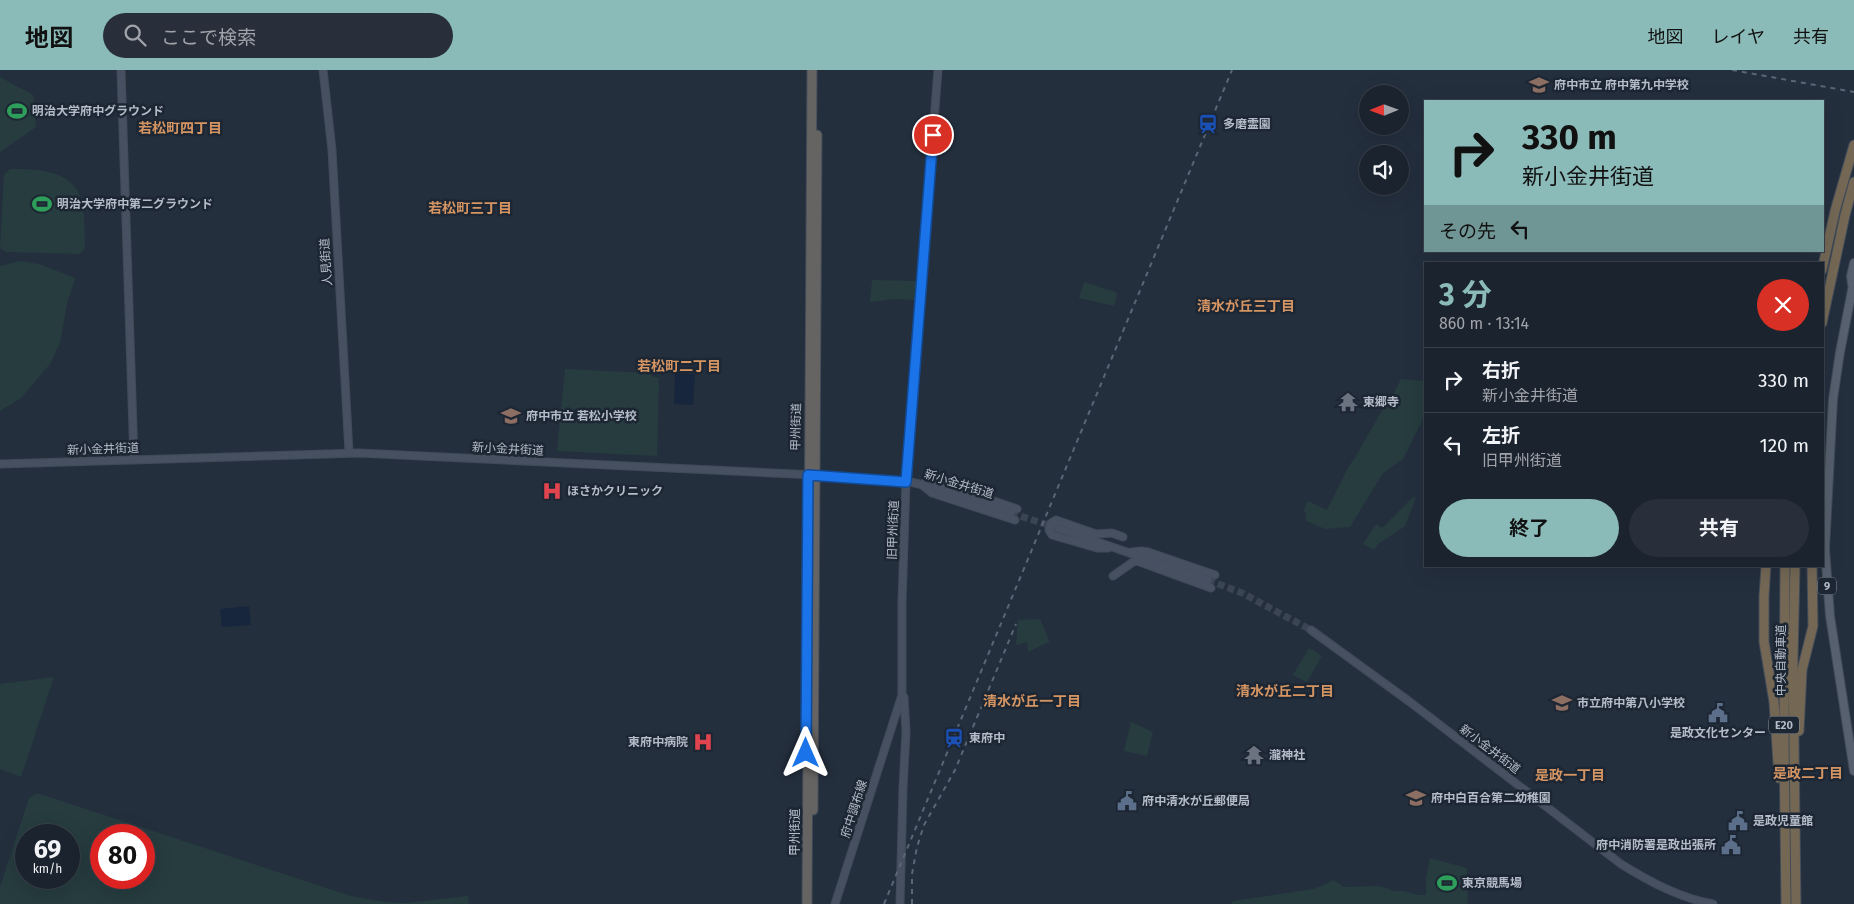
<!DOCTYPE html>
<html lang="ja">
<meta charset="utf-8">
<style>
body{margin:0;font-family:"Fira Sans","Noto Sans JP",sans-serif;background:#282f3a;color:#f1f3f6;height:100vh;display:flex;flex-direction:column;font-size:19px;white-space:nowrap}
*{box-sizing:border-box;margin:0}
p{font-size:16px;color:#a0a4aa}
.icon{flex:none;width:28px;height:28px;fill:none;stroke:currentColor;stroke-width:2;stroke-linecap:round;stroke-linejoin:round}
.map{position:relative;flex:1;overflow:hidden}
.drawer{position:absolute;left:1424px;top:192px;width:400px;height:305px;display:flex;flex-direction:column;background:#1b232e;border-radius:0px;box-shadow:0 5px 20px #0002,0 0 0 1px #39404a}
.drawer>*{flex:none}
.banner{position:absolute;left:1424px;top:30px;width:400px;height:152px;border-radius:0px;box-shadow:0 5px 20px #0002,0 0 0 1px #39404a;background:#8bbbb9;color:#111;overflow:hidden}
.needle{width:32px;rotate:269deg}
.buttons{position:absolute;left:1359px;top:15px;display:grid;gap:10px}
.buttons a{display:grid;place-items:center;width:50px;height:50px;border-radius:50%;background:#1b232e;box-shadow:0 5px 20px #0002,0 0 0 1px #39404a;font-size:25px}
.speed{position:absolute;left:15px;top:754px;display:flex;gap:10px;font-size:25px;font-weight:700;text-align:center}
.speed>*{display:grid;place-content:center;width:65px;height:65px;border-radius:50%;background:#1b232e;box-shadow:0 5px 20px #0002,0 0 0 1px #39404a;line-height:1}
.speed small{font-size:12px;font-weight:400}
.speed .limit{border:8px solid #d22;background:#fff;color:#111}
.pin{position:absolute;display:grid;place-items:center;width:42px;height:42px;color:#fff;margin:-21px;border:2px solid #fff;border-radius:50%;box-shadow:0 1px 5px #0007}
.me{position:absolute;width:55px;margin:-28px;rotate:0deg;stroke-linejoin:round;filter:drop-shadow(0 0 4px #0008)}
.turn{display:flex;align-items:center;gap:18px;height:105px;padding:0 15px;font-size:22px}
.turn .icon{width:65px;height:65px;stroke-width:2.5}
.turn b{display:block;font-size:35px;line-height:42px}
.then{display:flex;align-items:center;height:48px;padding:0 15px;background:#0003;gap:10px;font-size:19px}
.round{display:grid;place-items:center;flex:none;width:52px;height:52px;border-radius:26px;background:#282f3a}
.overview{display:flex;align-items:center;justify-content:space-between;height:85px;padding:0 15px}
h1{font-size:30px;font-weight:700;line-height:38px;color:#8bbbb9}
.action{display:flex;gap:10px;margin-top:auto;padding:10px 15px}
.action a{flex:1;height:58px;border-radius:30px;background:#8bbbb9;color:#111;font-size:20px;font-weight:700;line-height:58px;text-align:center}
.action a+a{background:#282f3a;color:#f1f3f6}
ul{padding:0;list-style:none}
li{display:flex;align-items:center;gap:15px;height:65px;padding:0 15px;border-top:1px solid #39404a}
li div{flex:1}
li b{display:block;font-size:19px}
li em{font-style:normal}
header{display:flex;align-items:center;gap:30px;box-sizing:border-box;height:70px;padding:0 25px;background:#8bbbb9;color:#111}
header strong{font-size:24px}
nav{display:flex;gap:28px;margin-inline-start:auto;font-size:18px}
.search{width:350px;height:45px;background:#282f3a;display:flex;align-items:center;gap:12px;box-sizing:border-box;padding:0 18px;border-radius:28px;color:#a0a4aa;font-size:19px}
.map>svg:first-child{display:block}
.green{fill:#263c3f;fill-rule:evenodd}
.water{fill:#17263c}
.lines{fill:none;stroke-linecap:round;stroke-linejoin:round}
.secondary-tunnel{stroke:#3a4453;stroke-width:7;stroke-dasharray:7 3.5;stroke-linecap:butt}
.secondary-casing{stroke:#414a57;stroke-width:9}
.primary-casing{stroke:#414a57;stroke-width:10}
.trunk-casing{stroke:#434c59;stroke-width:11}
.motorway-casing{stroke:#434c59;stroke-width:11}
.secondary{stroke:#465061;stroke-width:7}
.primary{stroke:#56606e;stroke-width:8}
.trunk{stroke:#656462;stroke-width:9}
.motorway{stroke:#746855;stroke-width:9}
.rail{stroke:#5a6575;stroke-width:2;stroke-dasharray:5 5;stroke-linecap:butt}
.route-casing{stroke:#114b97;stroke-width:12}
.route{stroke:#1a73e8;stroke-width:9}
.labels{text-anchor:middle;stroke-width:5;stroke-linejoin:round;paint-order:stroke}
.shield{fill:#1d2633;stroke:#878f9c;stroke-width:1}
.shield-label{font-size:11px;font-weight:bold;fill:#b4bcc9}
.poi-label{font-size:12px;font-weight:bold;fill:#b4bcc9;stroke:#1d2633;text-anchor:start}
.street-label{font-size:12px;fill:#b4bcc9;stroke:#1d2633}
.neighbourhood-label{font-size:14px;font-weight:bold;fill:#d59563;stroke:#1d2633}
</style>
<header>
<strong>地図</strong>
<div class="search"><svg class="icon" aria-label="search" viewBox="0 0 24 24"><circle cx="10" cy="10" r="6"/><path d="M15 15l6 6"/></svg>ここで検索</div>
<nav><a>地図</a><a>レイヤ</a><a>共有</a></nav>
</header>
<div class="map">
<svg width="1854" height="834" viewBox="0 0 1854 834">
<rect width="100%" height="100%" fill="#242f3e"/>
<g class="green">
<polygon points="0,7 33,25 36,57 0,82"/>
<path d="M 10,99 C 33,99 68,99 79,124 C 86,139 84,161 85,178 L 80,184 L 6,182 L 0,178 L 4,105 Z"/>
<polygon points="20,191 39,194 75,208 67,234 60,273 50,294 21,328 0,341 0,196"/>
<polygon points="872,210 917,211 915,230 895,229 870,232"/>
<polygon points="1084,212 1116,222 1117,225 1114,236 1079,228"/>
<polygon points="565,299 649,303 653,307 659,308 657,386 557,381"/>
<polygon points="1401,309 1425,311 1425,345 1403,389 1383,403 1350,457 1325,459 1306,451 1306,443 1303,441 1308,431 1327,440 1349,396 1355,388 1391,324 1393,325"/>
<polygon points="1414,426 1416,428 1405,456 1378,474 1374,480 1363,474 1376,454 1382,458"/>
<polygon points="1040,549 1049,570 1049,572 1028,582 1027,572 1016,575 1018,550"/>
<polygon points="1309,578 1322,586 1307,612 1293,605"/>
<polygon points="54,607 21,707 0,699 0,614"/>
<polygon points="1131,652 1153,662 1147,686 1124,681"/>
<path d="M 37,723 L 351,826 L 385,832 L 406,833 L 468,826 L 469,834 L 0,834 L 0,817 L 29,728 ZM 26,765 L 69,765 L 69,808 L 26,808 ZM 101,765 L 144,765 L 144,808 L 101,808 Z"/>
<polygon points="1430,788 1467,798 1468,834 1231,834 1233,831 1313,819 1324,815 1333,810 1344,817 1377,816 1387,818 1393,821 1404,821 1418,825 1426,825 1426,809"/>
</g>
<g class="water">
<polygon points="675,303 695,304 693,335 674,334"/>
<polygon points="249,536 251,555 222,557 220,539"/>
</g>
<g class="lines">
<g class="secondary-tunnel">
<polyline points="1011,443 1054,457"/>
<polyline points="1208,510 1242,523 1311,560"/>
</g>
<defs>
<g id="secondary">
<polyline points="121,0 134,389"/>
<polyline points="323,0 332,80 349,382"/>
<polyline points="0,394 359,383 815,405 906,411 932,417 1011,443"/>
<polyline points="925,412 941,413 1017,439"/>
<polyline points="922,415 932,423 1015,450"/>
<polyline points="1057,458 1208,510"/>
<polyline points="1108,478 1097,478 1052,465 1049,460 1051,453 1056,450 1096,464 1112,463 1123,467"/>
<polyline points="1132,482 1141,481 1148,482 1215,505"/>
<polyline points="1113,506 1133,492 1137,491 1211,518"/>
<path d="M 1311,560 L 1410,632 L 1621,794 C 1650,812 1680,828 1713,834"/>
<polyline points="835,834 902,625 902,533 906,411 938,0"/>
<polyline points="900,834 903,718 906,662 904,627"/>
</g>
<g id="primary">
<polyline points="1854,210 1840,282 1833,329 1825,479 1830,546 1854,701"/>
<polyline points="1852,214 1851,206 1854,193"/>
</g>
<g id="trunk">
<polyline points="813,740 817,65"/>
<polyline points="807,834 812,0"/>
</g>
<g id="motorway">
<polyline points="1822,200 1835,141 1854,75"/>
<polyline points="1822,253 1845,145 1854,112"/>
<polyline points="1766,496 1764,526 1764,572 1774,632 1779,708"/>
<polyline points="1785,496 1784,670 1786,834"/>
<polyline points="1795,496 1793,590 1796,834"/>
<polyline points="1799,661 1802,600 1813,556 1812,496"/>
</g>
</defs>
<use href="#secondary" class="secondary-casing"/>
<use href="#primary" class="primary-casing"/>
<use href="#trunk" class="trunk-casing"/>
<use href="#motorway" class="motorway-casing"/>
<use href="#secondary" class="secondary"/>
<use href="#primary" class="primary"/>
<use href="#trunk" class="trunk"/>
<use href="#motorway" class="motorway"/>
<g class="rail">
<polyline points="1732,0 1854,22"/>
<polyline points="884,834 1232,0"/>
<polyline points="912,834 912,804 917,777 924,755 955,700 1016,554"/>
</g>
</g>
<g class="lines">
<defs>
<polyline id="route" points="806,683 808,405 906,412 933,65"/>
</defs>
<use href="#route" class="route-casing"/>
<use href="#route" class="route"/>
</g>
<defs>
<symbol id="school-bare" viewBox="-9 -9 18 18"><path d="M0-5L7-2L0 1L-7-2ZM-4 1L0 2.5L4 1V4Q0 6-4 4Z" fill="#8d6e63" stroke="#1d2633" stroke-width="2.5" paint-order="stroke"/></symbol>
<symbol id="stadium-bare" viewBox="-9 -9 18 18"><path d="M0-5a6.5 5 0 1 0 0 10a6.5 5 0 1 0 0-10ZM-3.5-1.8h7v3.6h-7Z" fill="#2e9e5b" stroke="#1d2633" stroke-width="2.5" paint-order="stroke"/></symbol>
<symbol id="station-bare" viewBox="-9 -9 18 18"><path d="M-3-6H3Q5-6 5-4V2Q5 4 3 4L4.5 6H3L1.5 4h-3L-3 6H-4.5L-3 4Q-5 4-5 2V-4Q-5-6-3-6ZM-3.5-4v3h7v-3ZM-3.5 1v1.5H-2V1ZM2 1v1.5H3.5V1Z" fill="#1a4fb4" stroke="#1d2633" stroke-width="2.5" paint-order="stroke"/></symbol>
<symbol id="temple-bare" viewBox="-9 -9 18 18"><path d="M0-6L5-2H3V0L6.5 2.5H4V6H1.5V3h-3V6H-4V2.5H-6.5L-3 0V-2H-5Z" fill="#6b7280" stroke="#1d2633" stroke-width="2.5" paint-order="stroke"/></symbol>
<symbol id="hospital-bare" viewBox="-9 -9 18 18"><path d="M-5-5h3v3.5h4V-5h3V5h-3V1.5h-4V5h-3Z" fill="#e0444e" stroke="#1d2633" stroke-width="2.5" paint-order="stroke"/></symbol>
<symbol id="civic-bare" viewBox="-9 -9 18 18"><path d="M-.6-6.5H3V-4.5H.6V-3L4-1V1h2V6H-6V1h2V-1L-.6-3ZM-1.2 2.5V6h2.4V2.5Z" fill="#5c6f8a" stroke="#1d2633" stroke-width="2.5" paint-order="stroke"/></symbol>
</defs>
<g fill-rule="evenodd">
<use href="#school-bare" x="1525" y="1" width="28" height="28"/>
<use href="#stadium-bare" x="3" y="27" width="28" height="28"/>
<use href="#station-bare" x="1194" y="40" width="28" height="28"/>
<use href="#stadium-bare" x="28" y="120" width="28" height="28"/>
<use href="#temple-bare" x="1334" y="318" width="28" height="28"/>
<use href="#school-bare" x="497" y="332" width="28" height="28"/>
<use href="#hospital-bare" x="538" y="407" width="28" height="28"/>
<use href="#school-bare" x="1548" y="619" width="28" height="28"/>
<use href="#civic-bare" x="1704" y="629" width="28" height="28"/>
<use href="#station-bare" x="940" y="654" width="28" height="28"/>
<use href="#hospital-bare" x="689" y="658" width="28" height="28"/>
<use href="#temple-bare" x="1240" y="671" width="28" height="28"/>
<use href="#school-bare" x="1402" y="714" width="28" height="28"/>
<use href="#civic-bare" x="1113" y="717" width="28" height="28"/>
<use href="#civic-bare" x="1724" y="737" width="28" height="28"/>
<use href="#civic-bare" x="1717" y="761" width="28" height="28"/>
<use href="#stadium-bare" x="1433" y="799" width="28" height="28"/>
</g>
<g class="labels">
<g class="shield">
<rect x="1818" y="507.5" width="18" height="17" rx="4"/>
<rect x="1769" y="646.5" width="30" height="17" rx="4"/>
</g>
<g class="shield-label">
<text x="1827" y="520">9</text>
<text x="1784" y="659">E20</text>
</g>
<g class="poi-label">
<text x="1554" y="19">府中市立 府中第九中学校</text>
<text x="32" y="45">明治大学府中グラウンド</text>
<text x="1223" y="58">多磨霊園</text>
<text x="57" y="138">明治大学府中第二グラウンド</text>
<text x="1363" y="336">東郷寺</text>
<text x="526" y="350">府中市立 若松小学校</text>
<text x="567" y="425">ほさかクリニック</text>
<text x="1577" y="637">市立府中第八小学校</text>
<text x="1718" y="667" text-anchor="middle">是政文化センター</text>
<text x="969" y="672">東府中</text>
<text x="688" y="676" text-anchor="end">東府中病院</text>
<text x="1269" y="689">瀧神社</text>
<text x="1431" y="732">府中白百合第二幼稚園</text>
<text x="1142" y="735">府中清水が丘郵便局</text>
<text x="1753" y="755">是政児童館</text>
<text x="1716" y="779" text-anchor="end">府中消防署是政出張所</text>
<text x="1462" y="817">東京競馬場</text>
</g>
<g class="street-label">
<text transform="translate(326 192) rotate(-94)" y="4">人見街道</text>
<text transform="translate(796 357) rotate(-89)" y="4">甲州街道</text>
<text transform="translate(103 379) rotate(-2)" y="4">新小金井街道</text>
<text transform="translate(508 379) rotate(3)" y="4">新小金井街道</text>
<text transform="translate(959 414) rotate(17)" y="4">新小金井街道</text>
<text transform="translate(893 460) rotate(-88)" y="4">旧甲州街道</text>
<text transform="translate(1781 590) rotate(-90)" y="4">中央自動車道</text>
<text transform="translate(1490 679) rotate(37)" y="4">新小金井街道</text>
<text transform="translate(854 739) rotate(-72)" y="4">府中調布線</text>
<text transform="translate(795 762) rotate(-90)" y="4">甲州街道</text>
</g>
<g class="neighbourhood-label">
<text x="180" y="63">若松町四丁目</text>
<text x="470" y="143">若松町三丁目</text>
<text x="1246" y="241">清水が丘三丁目</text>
<text x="679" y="301">若松町二丁目</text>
<text x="1285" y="626">清水が丘二丁目</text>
<text x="1032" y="636">清水が丘一丁目</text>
<text x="1808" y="708">是政二丁目</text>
<text x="1570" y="710">是政一丁目</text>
</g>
</g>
</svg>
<div class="buttons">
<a><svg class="needle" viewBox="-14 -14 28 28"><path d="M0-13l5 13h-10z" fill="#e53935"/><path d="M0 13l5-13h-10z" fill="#a0a4aa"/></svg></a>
<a><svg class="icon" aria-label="sound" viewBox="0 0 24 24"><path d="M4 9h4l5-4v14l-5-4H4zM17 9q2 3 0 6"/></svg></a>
</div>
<div class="speed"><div>69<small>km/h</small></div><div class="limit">80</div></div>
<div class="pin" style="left:933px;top:65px;background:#d93025"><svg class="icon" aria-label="arrive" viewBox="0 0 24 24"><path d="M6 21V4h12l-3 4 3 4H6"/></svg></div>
<svg class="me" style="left:806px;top:683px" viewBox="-20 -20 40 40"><path d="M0-17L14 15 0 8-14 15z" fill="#1a73e8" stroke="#fff" stroke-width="4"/></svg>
<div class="banner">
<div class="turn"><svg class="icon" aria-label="right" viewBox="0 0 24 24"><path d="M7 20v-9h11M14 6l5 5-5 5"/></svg><div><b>330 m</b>新小金井街道</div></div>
<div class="then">その先<svg class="icon" aria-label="left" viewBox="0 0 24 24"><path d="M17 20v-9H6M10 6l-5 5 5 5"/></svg></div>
</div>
<section class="drawer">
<div class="overview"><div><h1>3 分</h1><p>860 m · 13:14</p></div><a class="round" style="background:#d93025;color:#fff"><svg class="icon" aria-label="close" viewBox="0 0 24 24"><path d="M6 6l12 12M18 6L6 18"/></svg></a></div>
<ul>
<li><svg class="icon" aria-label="right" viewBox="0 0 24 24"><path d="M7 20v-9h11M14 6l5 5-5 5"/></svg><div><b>右折</b><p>新小金井街道</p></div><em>330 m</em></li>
<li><svg class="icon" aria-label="left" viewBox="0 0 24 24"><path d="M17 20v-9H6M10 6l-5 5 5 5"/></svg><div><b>左折</b><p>旧甲州街道</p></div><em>120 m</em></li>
</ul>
<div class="action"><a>終了</a><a>共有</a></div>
</section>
</div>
